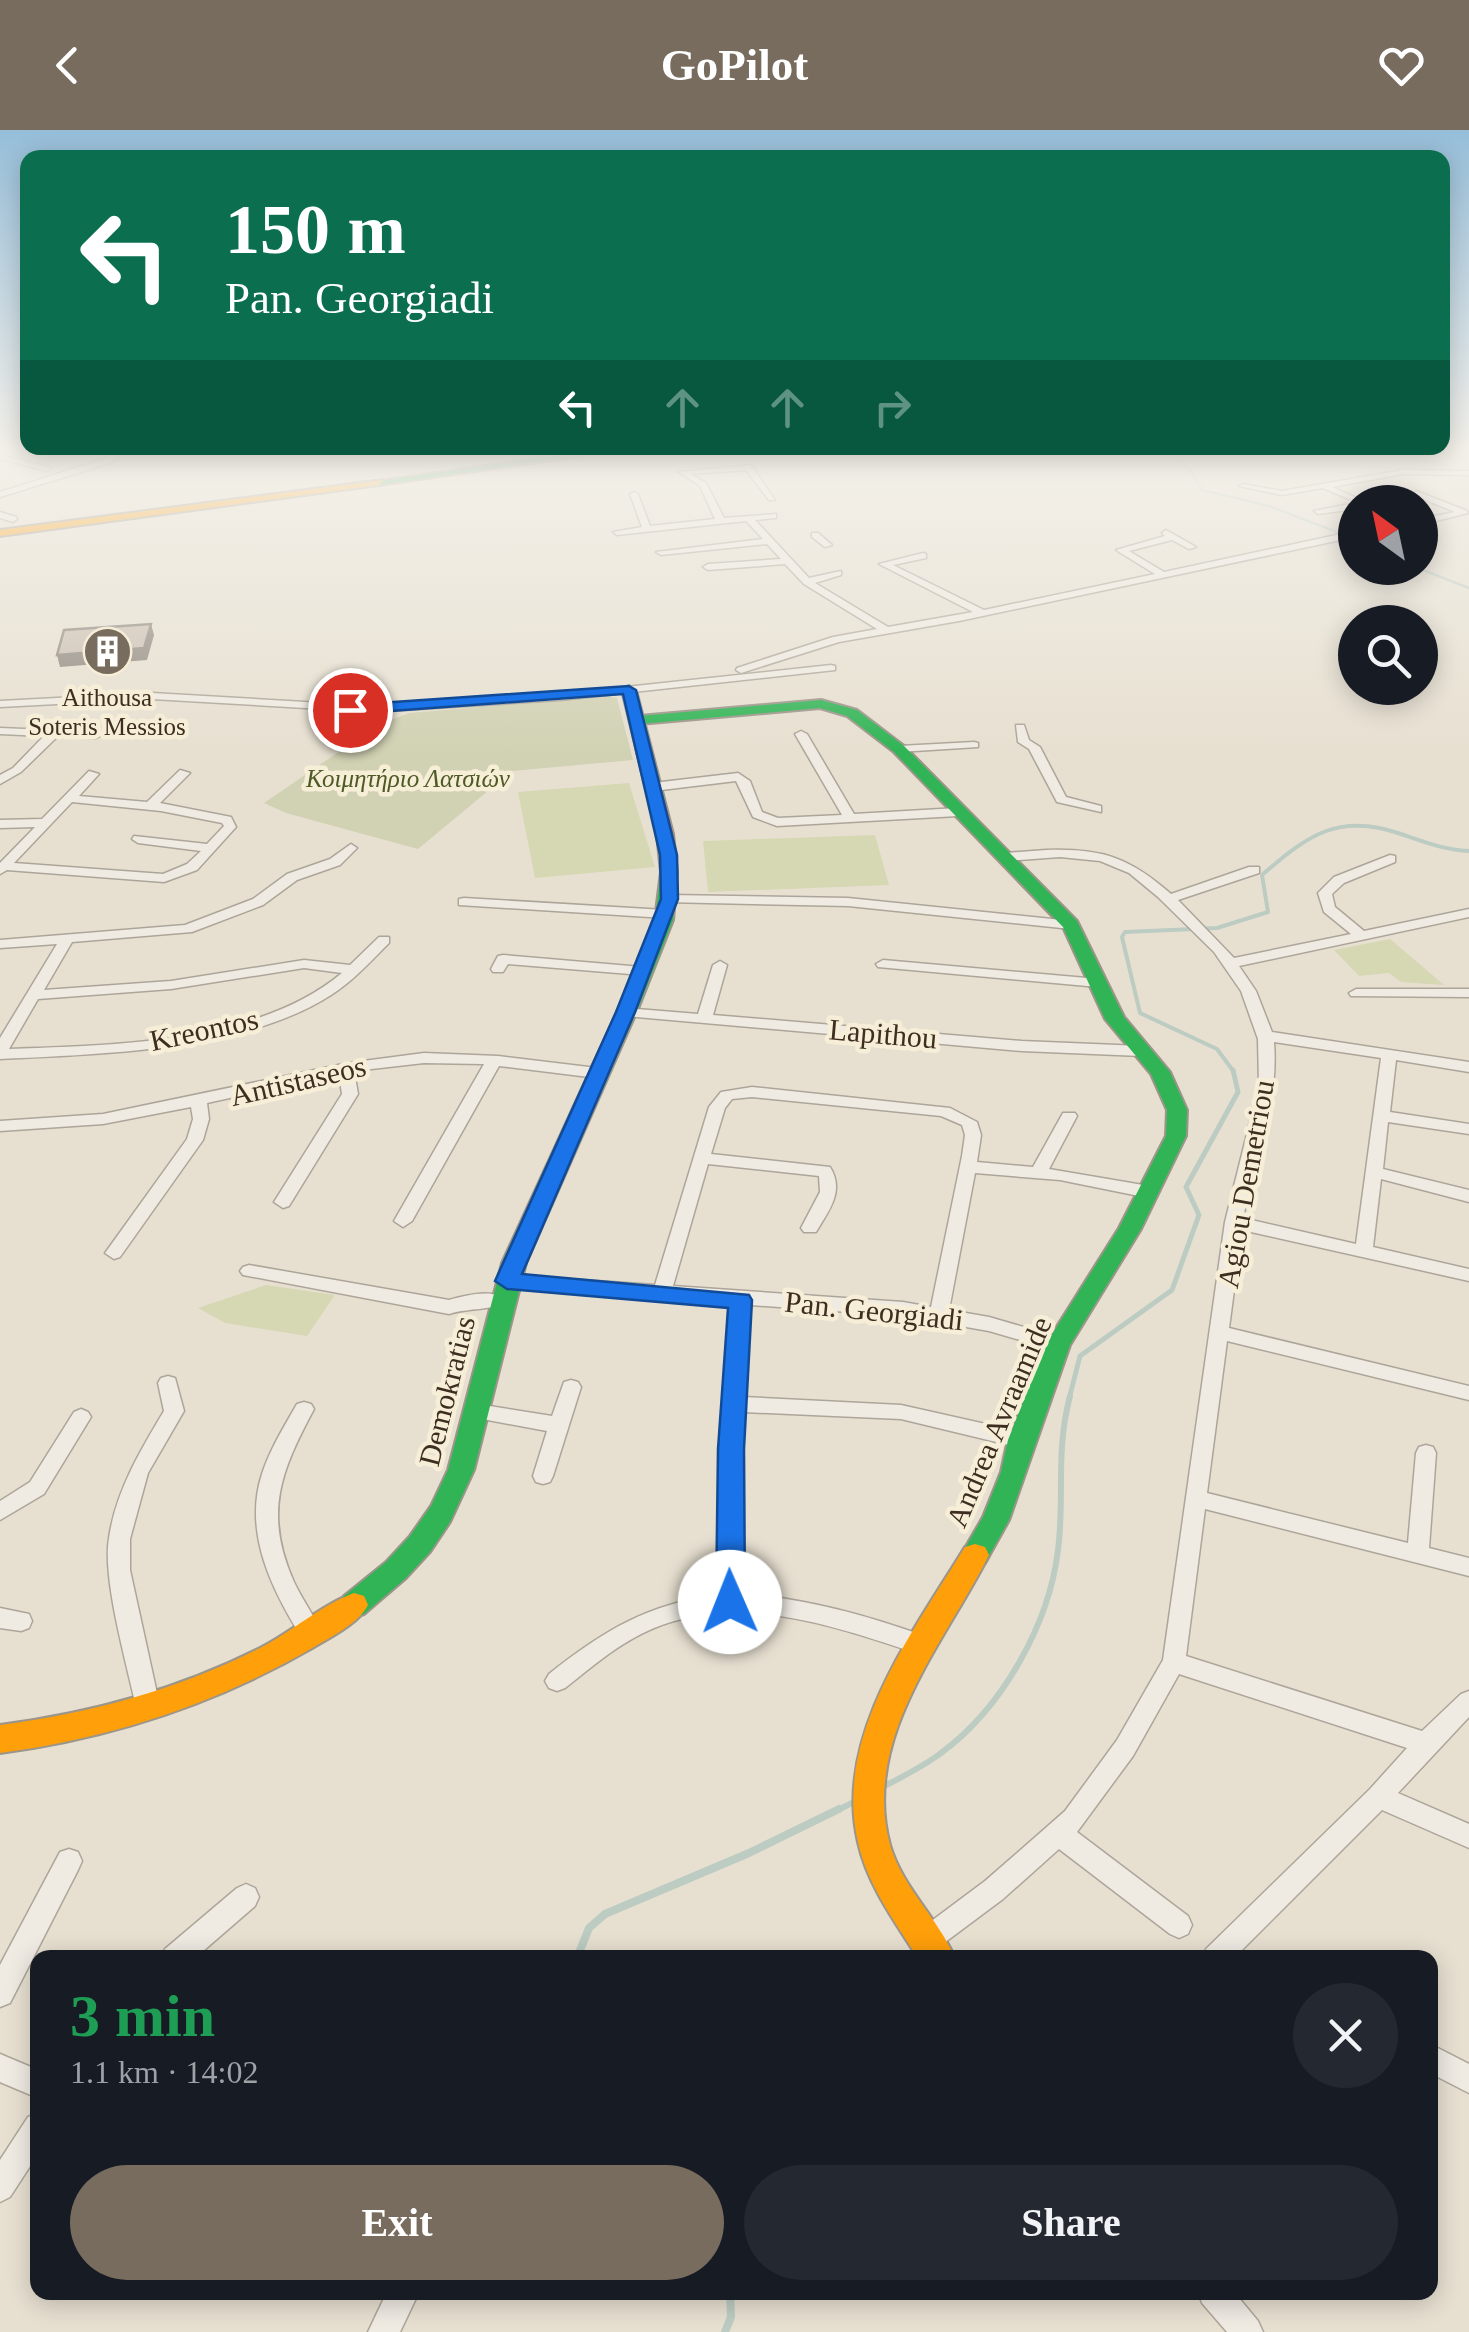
<!DOCTYPE html>
<meta charset="utf-8">
<style>
body{margin:0;font-family:"Times New Roman",serif;background:#242831;color:#f1f3f6;height:100vh;display:flex;flex-direction:column;font-size:38px;white-space:nowrap}
*{box-sizing:border-box;margin:0}
p{font-size:32px;color:#9ea1a6}
.icon{flex:none;width:55px;height:55px;fill:none;stroke:currentColor;stroke-width:2;stroke-linecap:round;stroke-linejoin:round}
.map{position:relative;flex:1;overflow:hidden}
.details{position:absolute;left:30px;top:1820px;width:1408px;height:350px;display:flex;flex-direction:column;background:#171b24;border-radius:20px;box-shadow:0 5px 25px #0003}
.details>*{flex:none}
.top-card{position:absolute;left:20px;top:20px;width:1430px;height:305px;border-radius:20px;box-shadow:0 5px 25px #0003;background:#0b6e4f;color:#fff;overflow:hidden}
.needle{width:65px;rotate:327deg}
.fabs{position:absolute;left:1338px;top:355px;display:grid;gap:20px}
.fabs a{display:grid;place-items:center;width:100px;height:100px;border-radius:50%;background:#171b24;box-shadow:0 5px 25px #0003;font-size:50px}
.pin{position:absolute;display:grid;place-items:center;width:85px;height:85px;color:#fff;margin:-42px;border:5px solid #fff;border-radius:50%;box-shadow:0 2px 10px #0007}
.me{position:absolute;width:110px;margin:-55px;rotate:359deg;stroke-linejoin:round;filter:drop-shadow(0 0 8px #0008)}
.turn{display:flex;align-items:center;gap:35px;height:210px;padding:0 40px;font-size:45px}
.turn .icon{width:130px;height:130px;stroke-width:2.5}
.turn b{display:block;font-size:70px;line-height:85px}
.lanes{display:flex;align-items:center;height:95px;padding:0 40px;background:#0003;justify-content:center;gap:50px;direction:ltr}
.lanes .off{opacity:.35}
.round{display:grid;place-items:center;flex:none;width:105px;height:105px;border-radius:52px;background:#242831}
.overview{display:flex;align-items:center;justify-content:space-between;height:170px;padding:0 40px}
h1{font-size:60px;font-weight:700;line-height:75px;color:#1e9e55}
.cta{display:flex;gap:20px;margin-top:auto;padding:20px 40px}
.cta a{flex:1;height:115px;border-radius:60px;background:#786c5e;color:#fff;font-size:40px;font-weight:700;line-height:115px;text-align:center}
.cta a+a{background:#242831;color:#f1f3f6}
header{display:flex;justify-content:space-between;align-items:center;height:130px;padding:0 40px;background:#786c5e;color:#fff;font-size:45px;font-weight:700}
.map>svg:first-child{display:block}
.green{fill:#d6d7b3}
.cemetery{fill:#d1d1b3}
.lines{fill:none;stroke-linecap:round;stroke-linejoin:round}
.stream-far4{stroke:#bcccc2;stroke-width:2.5}
.stream-far3{stroke:#bcccc2;stroke-width:4}
.stream-far2{stroke:#bcccc2;stroke-width:5}
.stream-far1{stroke:#bcccc2;stroke-width:6}
.stream{stroke:#bcccc2;stroke-width:8}
.street-casing{stroke:#ada599;stroke-width:3}
.fast-casing{stroke:#9c958a;stroke-width:4}
.slow-casing{stroke:#9c958a;stroke-width:4}
.jam-casing{stroke:#9c958a;stroke-width:4}
.street{fill:#efebe3;fill-rule:evenodd}
.fast{fill:#30b455;fill-rule:evenodd}
.slow{fill:#ff9f0a;fill-rule:evenodd}
.jam{fill:#e5322d;fill-rule:evenodd}
.shaded-wall{fill:#8e867d}
.building{fill:#cbbfb2;stroke:#8e867d;stroke-width:2.5}
.route{fill:#1a73e8;stroke:#114b97;stroke-width:2.5}
.labels{text-anchor:middle;stroke-width:9;stroke-linejoin:round;paint-order:stroke}
.far-poi-label{font-size:25px;fill:#3d2e20;stroke:#f7eed8}
.far-park-label{font-size:25px;font-style:italic;fill:#4d5a26;stroke:#f7eed8}
.street-label{font-size:30px;fill:#3d2e20;stroke:#f7eed8}
</style>
<header><svg class="icon" aria-label="back" viewBox="0 0 24 24"><path d="M15 5l-7 7 7 7"/></svg>GoPilot<svg class="icon" aria-label="heart" viewBox="0 0 24 24"><path d="M12 20l-8-8c-3-5 5-10 8-4 3-6 11-1 8 4z"/></svg></header>
<div class="map">
<svg width="1469" height="2202" viewBox="0 0 1469 2202">
<rect width="100%" height="100%" fill="#e7e0d1"/>
<g class="green">
<polygon points="629,653 655,737 535,748 518,662"/>
<polygon points="875,705 889,755 708,762 703,711"/>
<polygon points="1390,809 1444,855 1401,852 1389,843 1359,846 1334,820"/>
<polygon points="266,1155 335,1165 307,1206 225,1193 198,1178"/>
</g>
<polygon class="cemetery" points="607,566 617,568 633,630 512,641 418,719 286,683 264,673 378,595 409,583"/>
<g class="lines">
<g class="stream-far4">
<polyline points="1160,318 1189,339 1202,360 1269,376 1355,409"/>
<polyline points="1418,438 1469,458"/>
</g>
<path class="stream-far3" d="M 1234,942 L 1217,919 L 1140,883 L 1122,807 L 1125,802 L 1217,798 L 1268,782 L 1262,745 C 1308,705 1339,682 1401,704 C 1424,712 1445,720 1469,721"/>
<polyline class="stream-far2" points="1069,1269 1080,1226 1172,1160 1199,1085 1186,1057 1238,962 1233,940"/>
<g class="stream-far1">
<path d="M 881,1658 C 901,1647 923,1637 941,1623 C 1002,1578 1049,1495 1058,1420 C 1065,1366 1055,1323 1070,1266"/>
<polyline points="834,1682 854,1672"/>
</g>
<g class="stream">
<polyline points="577,1828 589,1798 605,1784 749,1723 839,1679"/>
<polyline points="725,2202 731,2187 730,2162"/>
</g>
<defs>
<g id="street">
<polygon points="127,318 136,318 110,333 0,367 0,362 104,329"/>
<polygon points="481,318 489,318 490,319 486,321"/>
<polygon points="540,318 548,318 549,320 545,322"/>
<polygon points="0,325 50,337 51,339 47,341 0,329"/>
<polygon points="751,335 775,370 769,370 746,340 691,344 706,353 724,388 776,384 776,388 755,390 809,448 841,441 841,445 815,453 888,497 973,482 879,434 923,423 926,424 926,428 893,435 984,480 1155,444 1116,420 1165,406 1162,403 1166,400 1196,417 1189,419 1172,410 1129,421 1164,442 1355,401 1355,407 959,491 839,512 741,543 736,540 737,538 833,507 877,499 804,454 785,434 708,440 703,437 708,434 781,429 767,414 661,425 656,422 763,409 746,391 617,405 613,402 642,397 630,364 634,362 638,364 650,396 715,389 700,356 679,342"/>
<polygon points="1403,340 1469,341 1469,345 1403,344 1332,357 1366,372 1356,372 1323,358 1282,365 1239,356 1243,354 1282,361"/>
<polygon points="1416,361 1467,381 1468,383 1420,395 1420,389 1455,382 1413,365"/>
<polygon points="1355,373 1355,379 1318,384 1314,381"/>
<polygon points="0,382 16,387 17,389 13,392 0,388"/>
<polygon points="812,403 818,403 832,415 825,417 812,407"/>
<polygon points="831,535 835,536 835,540 560,570 373,582 152,569 0,577 0,571 152,563 373,576 560,564"/>
<polygon points="1016,595 1024,595 1029,610 1040,617 1066,667 1101,676 1101,682 1057,672 1029,619 1018,612"/>
<polygon points="0,598 96,602 102,605 96,608 57,607 21,642 0,654 0,645 13,638 44,606 0,604"/>
<polygon points="801,601 807,604 854,684 958,678 964,682 958,686 777,696 753,687 736,651 653,661 647,657 653,653 738,643 750,651 762,682 778,688 842,685 795,604"/>
<polygon points="974,612 978,613 978,617 899,622 893,619 899,616"/>
<path d="M 180,640 L 190,643 L 160,673 L 231,687 L 236,697 L 197,740 L 164,752 L 7,740 L 0,744 L 0,733 L 35,697 L 0,698 L 0,690 L 42,689 L 89,641 L 99,644 L 79,666 L 147,672 ZM 72,672 L 161,681 L 222,693 L 224,696 L 207,714 L 134,706 L 132,709 L 138,713 L 201,721 L 187,734 L 163,744 L 14,733 Z"/>
<path d="M 351,714 L 357,718 L 340,735 L 297,750 L 263,775 L 192,802 L 72,812 L 44,860 L 171,851 L 304,830 L 350,835 L 379,807 L 389,807 L 389,813 C 371,831 353,851 331,865 C 244,921 102,924 0,929 L 0,908 L 57,814 L 0,818 L 0,810 L 185,795 L 253,769 L 287,744 L 330,729 ZM 304,838 L 342,843 C 257,914 114,915 9,919 L 38,869 L 171,859 Z"/>
<path d="M 1046,720 C 1101,718 1129,727 1171,764 L 1249,737 L 1259,737 L 1259,743 L 1178,770 L 1234,828 L 1351,804 L 1324,782 L 1318,763 L 1334,747 L 1390,725 L 1395,726 L 1395,732 L 1344,753 L 1332,764 L 1335,777 L 1364,801 L 1469,779 L 1469,787 L 1239,836 L 1256,861 L 1272,902 L 1469,932 L 1469,942 L 1396,930 L 1390,982 L 1469,994 L 1469,1004 L 1388,992 L 1383,1039 L 1469,1060 L 1469,1072 L 1381,1049 L 1373,1117 L 1469,1139 L 1469,1151 L 1242,1100 L 1229,1198 L 1469,1256 L 1469,1270 L 1227,1211 L 1207,1363 L 1408,1413 L 1416,1323 L 1419,1317 L 1426,1315 L 1433,1317 L 1436,1323 L 1429,1418 L 1469,1428 L 1469,1446 L 1205,1379 L 1186,1526 L 1422,1601 L 1461,1564 L 1469,1561 L 1469,1587 L 1398,1663 L 1469,1694 L 1469,1718 L 1382,1680 L 1234,1828 L 1202,1828 L 1206,1819 L 1370,1659 L 1407,1618 L 1179,1544 L 1133,1626 L 1077,1702 L 1188,1786 L 1192,1795 L 1188,1804 L 1179,1808 L 1170,1804 L 1059,1719 L 1003,1769 L 936,1819 L 927,1823 L 918,1819 L 914,1810 L 918,1801 L 985,1751 L 1065,1681 L 1117,1610 L 1163,1530 L 1225,1092 L 1259,956 L 1258,909 L 1241,861 L 1214,822 L 1158,767 L 1129,743 L 1100,731 L 1060,727 L 1006,731 L 1000,727 L 1006,723 ZM 1274,912 L 1381,928 L 1356,1114 L 1243,1088 C 1255,1028 1279,974 1274,912 Z"/>
<polygon points="669,765 848,768 1071,791 1078,795 1071,799 848,776 664,772 662,769"/>
<polygon points="464,768 665,780 672,784 665,788 459,775 459,769"/>
<polygon points="503,825 642,837 649,841 642,845 508,834 503,842 493,842 491,839 498,826"/>
<polygon points="883,830 1098,849 1105,853 1098,857 878,837 876,834"/>
<polygon points="720,831 727,835 713,885 1022,911 1141,916 1149,921 1141,926 1022,921 625,886 618,882 625,878 698,884 713,835"/>
<polygon points="1356,859 1469,859 1469,867 1351,866 1349,863"/>
<polygon points="424,923 498,926 597,938 605,943 597,948 499,936 412,1091 403,1097 394,1091 484,934 424,933 354,941 358,964 289,1076 283,1078 274,1072 342,964 339,944 207,973 209,989 203,1010 120,1127 114,1129 105,1123 108,1119 187,1009 193,989 191,977 103,994 0,1001 0,991 103,984 348,933"/>
<path d="M 752,957 L 950,978 L 977,992 L 981,1005 L 977,1032 L 1033,1037 L 1063,983 L 1075,983 L 1077,986 L 1049,1039 L 1149,1056 L 1158,1062 L 1149,1068 L 1060,1050 L 975,1043 L 949,1180 L 989,1187 L 1065,1209 L 1067,1214 L 1065,1219 L 1058,1221 L 989,1201 L 903,1186 L 750,1175 L 744,1267 L 901,1275 L 1021,1302 L 1028,1305 L 1031,1310 L 1028,1315 L 1021,1318 L 901,1289 L 743,1282 L 741,1464 C 806,1468 869,1486 930,1508 L 933,1515 L 930,1522 L 922,1525 C 837,1497 742,1462 654,1498 C 620,1512 593,1536 565,1558 L 557,1561 L 549,1558 L 545,1551 L 549,1544 C 603,1501 649,1473 719,1465 L 721,1319 L 732,1173 L 668,1169 L 661,1171 L 653,1168 L 507,1157 L 498,1151 L 507,1145 L 655,1155 L 709,977 L 721,962 ZM 752,967 L 941,986 L 962,995 L 965,1005 L 962,1026 L 931,1177 L 903,1172 L 673,1156 L 708,1034 L 819,1046 L 820,1062 L 801,1098 L 804,1102 L 816,1102 C 829,1080 845,1061 830,1037 L 711,1024 L 725,978 L 732,969 Z"/>
<path d="M 249,1135 L 449,1170 C 467,1165 494,1158 509,1171 C 499,1180 466,1178 449,1184 L 243,1145 L 240,1141 L 243,1137 Z"/>
<path d="M 168,1246 L 175,1248 L 184,1281 L 148,1343 L 130,1409 L 130,1440 L 160,1577 L 156,1584 L 148,1588 L 140,1584 L 136,1577 C 127,1534 102,1449 109,1408 C 116,1361 140,1321 164,1281 L 158,1253 L 161,1248 Z"/>
<polygon points="571,1250 578,1252 581,1257 553,1346 550,1352 543,1354 536,1352 533,1346 547,1301 477,1288 470,1286 467,1281 470,1276 477,1274 552,1286 564,1252"/>
<path d="M 304,1272 L 311,1274 L 314,1279 C 281,1341 263,1383 294,1452 C 302,1469 313,1484 321,1501 L 318,1508 L 310,1511 L 302,1508 C 272,1460 243,1402 262,1344 C 270,1319 284,1297 297,1274 Z"/>
<polygon points="81,1279 88,1282 91,1287 44,1364 0,1390 0,1371 30,1352 74,1282"/>
<polygon points="0,1478 29,1484 32,1491 29,1498 21,1501 0,1498"/>
<polygon points="69,1719 78,1722 82,1731 78,1740 10,1873 0,1877 0,1835 60,1722"/>
<polygon points="246,1754 255,1758 259,1767 255,1776 195,1828 161,1828 165,1819 237,1758"/>
<polygon points="1430,1914 1469,1934 1469,1963 1430,1943"/>
<polygon points="0,1924 38,1940 38,1968 0,1952"/>
<polygon points="38,1983 38,2024 10,2067 0,2072 0,2030 28,1987"/>
<polygon points="387,2162 419,2162 400,2202 368,2202"/>
<polygon points="1198,2162 1234,2162 1258,2191 1263,2202 1227,2202 1202,2173"/>
</g>
<g id="fast">
<polygon points="612,318 635,318 379,355 374,352"/>
<polygon points="821,570 857,580 904,616 1077,791 1124,887 1170,942 1187,980 1186,1006 1141,1099 1070,1215 1009,1390 985,1433 975,1436 965,1433 961,1425 983,1387 1001,1342 1008,1310 1046,1214 1119,1098 1166,1006 1167,980 1151,944 1105,889 1063,797 894,622 847,586 820,578 639,594 632,590 639,586"/>
<polygon points="665,699 673,704 677,742 673,790 639,876 526,1133 474,1340 450,1392 430,1422 406,1448 364,1484 354,1487 344,1484 340,1475 344,1466 386,1432 410,1406 431,1376 448,1340 502,1133 620,876 655,790 661,742 657,704"/>
</g>
<g id="slow">
<polygon points="383,350 379,355 0,406 0,400"/>
<path d="M 975,1414 L 985,1417 L 989,1425 C 944,1514 861,1608 890,1715 C 902,1757 938,1788 955,1828 L 918,1828 C 895,1792 867,1754 858,1712 C 833,1607 913,1502 965,1417 Z"/>
<path d="M 354,1463 L 364,1466 L 368,1475 C 359,1493 331,1507 314,1517 C 216,1574 112,1608 0,1623 L 0,1595 C 92,1583 177,1560 260,1518 C 292,1502 321,1475 354,1463 Z"/>
</g>
<polygon id="jam" points="629,556 636,560 673,704 671,707 657,704 622,560"/>
</defs>
<use href="#street" class="street-casing"/>
<use href="#fast" class="fast-casing"/>
<use href="#slow" class="slow-casing"/>
<use href="#jam" class="jam-casing"/>
<use href="#street" class="street"/>
<use href="#fast" class="fast"/>
<use href="#slow" class="slow"/>
<use href="#jam" class="jam"/>
</g>
<polygon class="shaded-wall" points="151,494 154,505 147,530 60,537 57,525"/>
<polygon class="building" points="151,494 144,518 57,525 64,500"/>
<linearGradient id="sky" x2="0" y2="1"><stop stop-color="#96bed9"/><stop offset="0.51" stop-color="#f4f1ea"/><stop offset="1" stop-color="#f4f1ea" stop-opacity="0"/></linearGradient>
<rect width="1469" height="623" fill="url(#sky)"/>
<polygon class="route" points="629,556 636,560 677,725 678,769 635,882 522,1144 749,1165 752,1170 744,1319 745,1472 741,1480 730,1484 720,1480 716,1472 718,1319 728,1178 507,1159 495,1151 616,882 661,769 660,725 623,564 350,584 343,580 350,575"/>
<defs>
<symbol id="building-disc" viewBox="-11 -11 22 22"><circle r="9.5" fill="#786c5e" stroke="#f7eed8"/><path d="M-4-6H4V6H1V3H-1V6H-4ZM-2.5-4.3h1.7v1.8h-1.7ZM.8-4.3h1.7v1.8H.8ZM-2.5-1h1.7V.8h-1.7ZM.8-1h1.7V.8H.8Z" fill="#fff"/></symbol>
</defs>
<g fill-rule="evenodd">
<use href="#building-disc" x="80" y="494" width="55" height="55"/>
</g>
<g class="labels">
<g class="far-poi-label">
<text x="107" y="576">Aithousa<tspan x="107" dy="29">Soteris Messios</tspan></text>
</g>
<g class="far-park-label">
<text x="408" y="657">Κοιμητήριο Λατσιών</text>
</g>
<g class="street-label">
<text transform="translate(204 900) rotate(-12)" y="10">Kreontos</text>
<text transform="translate(883 904) rotate(5)" y="10">Lapithou</text>
<text transform="translate(298 951) rotate(-13)" y="10">Antistaseos</text>
<text transform="translate(1246 1054) rotate(-80)" y="10">Agiou Demetriou</text>
<text transform="translate(874 1181) rotate(6)" y="10">Pan. Georgiadi</text>
<text transform="translate(447 1261) rotate(-76)" y="10">Demokratias</text>
<text transform="translate(999 1292) rotate(-67)" y="10">Andrea Avraamide</text>
</g>
</g>
</svg>
<div class="fabs">
<a><svg class="needle" viewBox="-14 -14 28 28"><path d="M0-13l5 13h-10z" fill="#e53935"/><path d="M0 13l5-13h-10z" fill="#9ea1a6"/></svg></a>
<a><svg class="icon" aria-label="search" viewBox="0 0 24 24"><circle cx="10" cy="10" r="6"/><path d="M15 15l6 6"/></svg></a>
</div>
<div class="pin" style="left:350px;top:580px;background:#d93025"><svg class="icon" aria-label="arrive" viewBox="0 0 24 24"><path d="M6 21V4h12l-3 4 3 4H6"/></svg></div>
<svg class="me" style="left:730px;top:1472px" viewBox="-20 -20 40 40"><circle r="19" fill="#fff"/><path d="M0-13L10 11 0 6-10 11z" fill="#1a73e8"/></svg>
<div class="top-card">
<div class="turn"><svg class="icon" aria-label="left" viewBox="0 0 24 24"><path d="M17 20v-9H6M10 6l-5 5 5 5"/></svg><div><b>150 m</b>Pan. Georgiadi</div></div>
<div class="lanes"><svg class="icon" aria-label="left" viewBox="0 0 24 24"><path d="M17 20v-9H6M10 6l-5 5 5 5"/></svg><svg class="icon off" aria-label="ahead" viewBox="0 0 24 24"><path d="M12 20V5M6 11l6-6 6 6"/></svg><svg class="icon off" aria-label="ahead" viewBox="0 0 24 24"><path d="M12 20V5M6 11l6-6 6 6"/></svg><svg class="icon off" aria-label="right" viewBox="0 0 24 24"><path d="M7 20v-9h11M14 6l5 5-5 5"/></svg></div>
</div>
<section class="details">
<div class="overview"><div><h1>3 min</h1><p>1.1 km · 14:02</p></div><a class="round"><svg class="icon" aria-label="close" viewBox="0 0 24 24"><path d="M6 6l12 12M18 6L6 18"/></svg></a></div>
<div class="cta"><a>Exit</a><a>Share</a></div>
</section>
</div>
